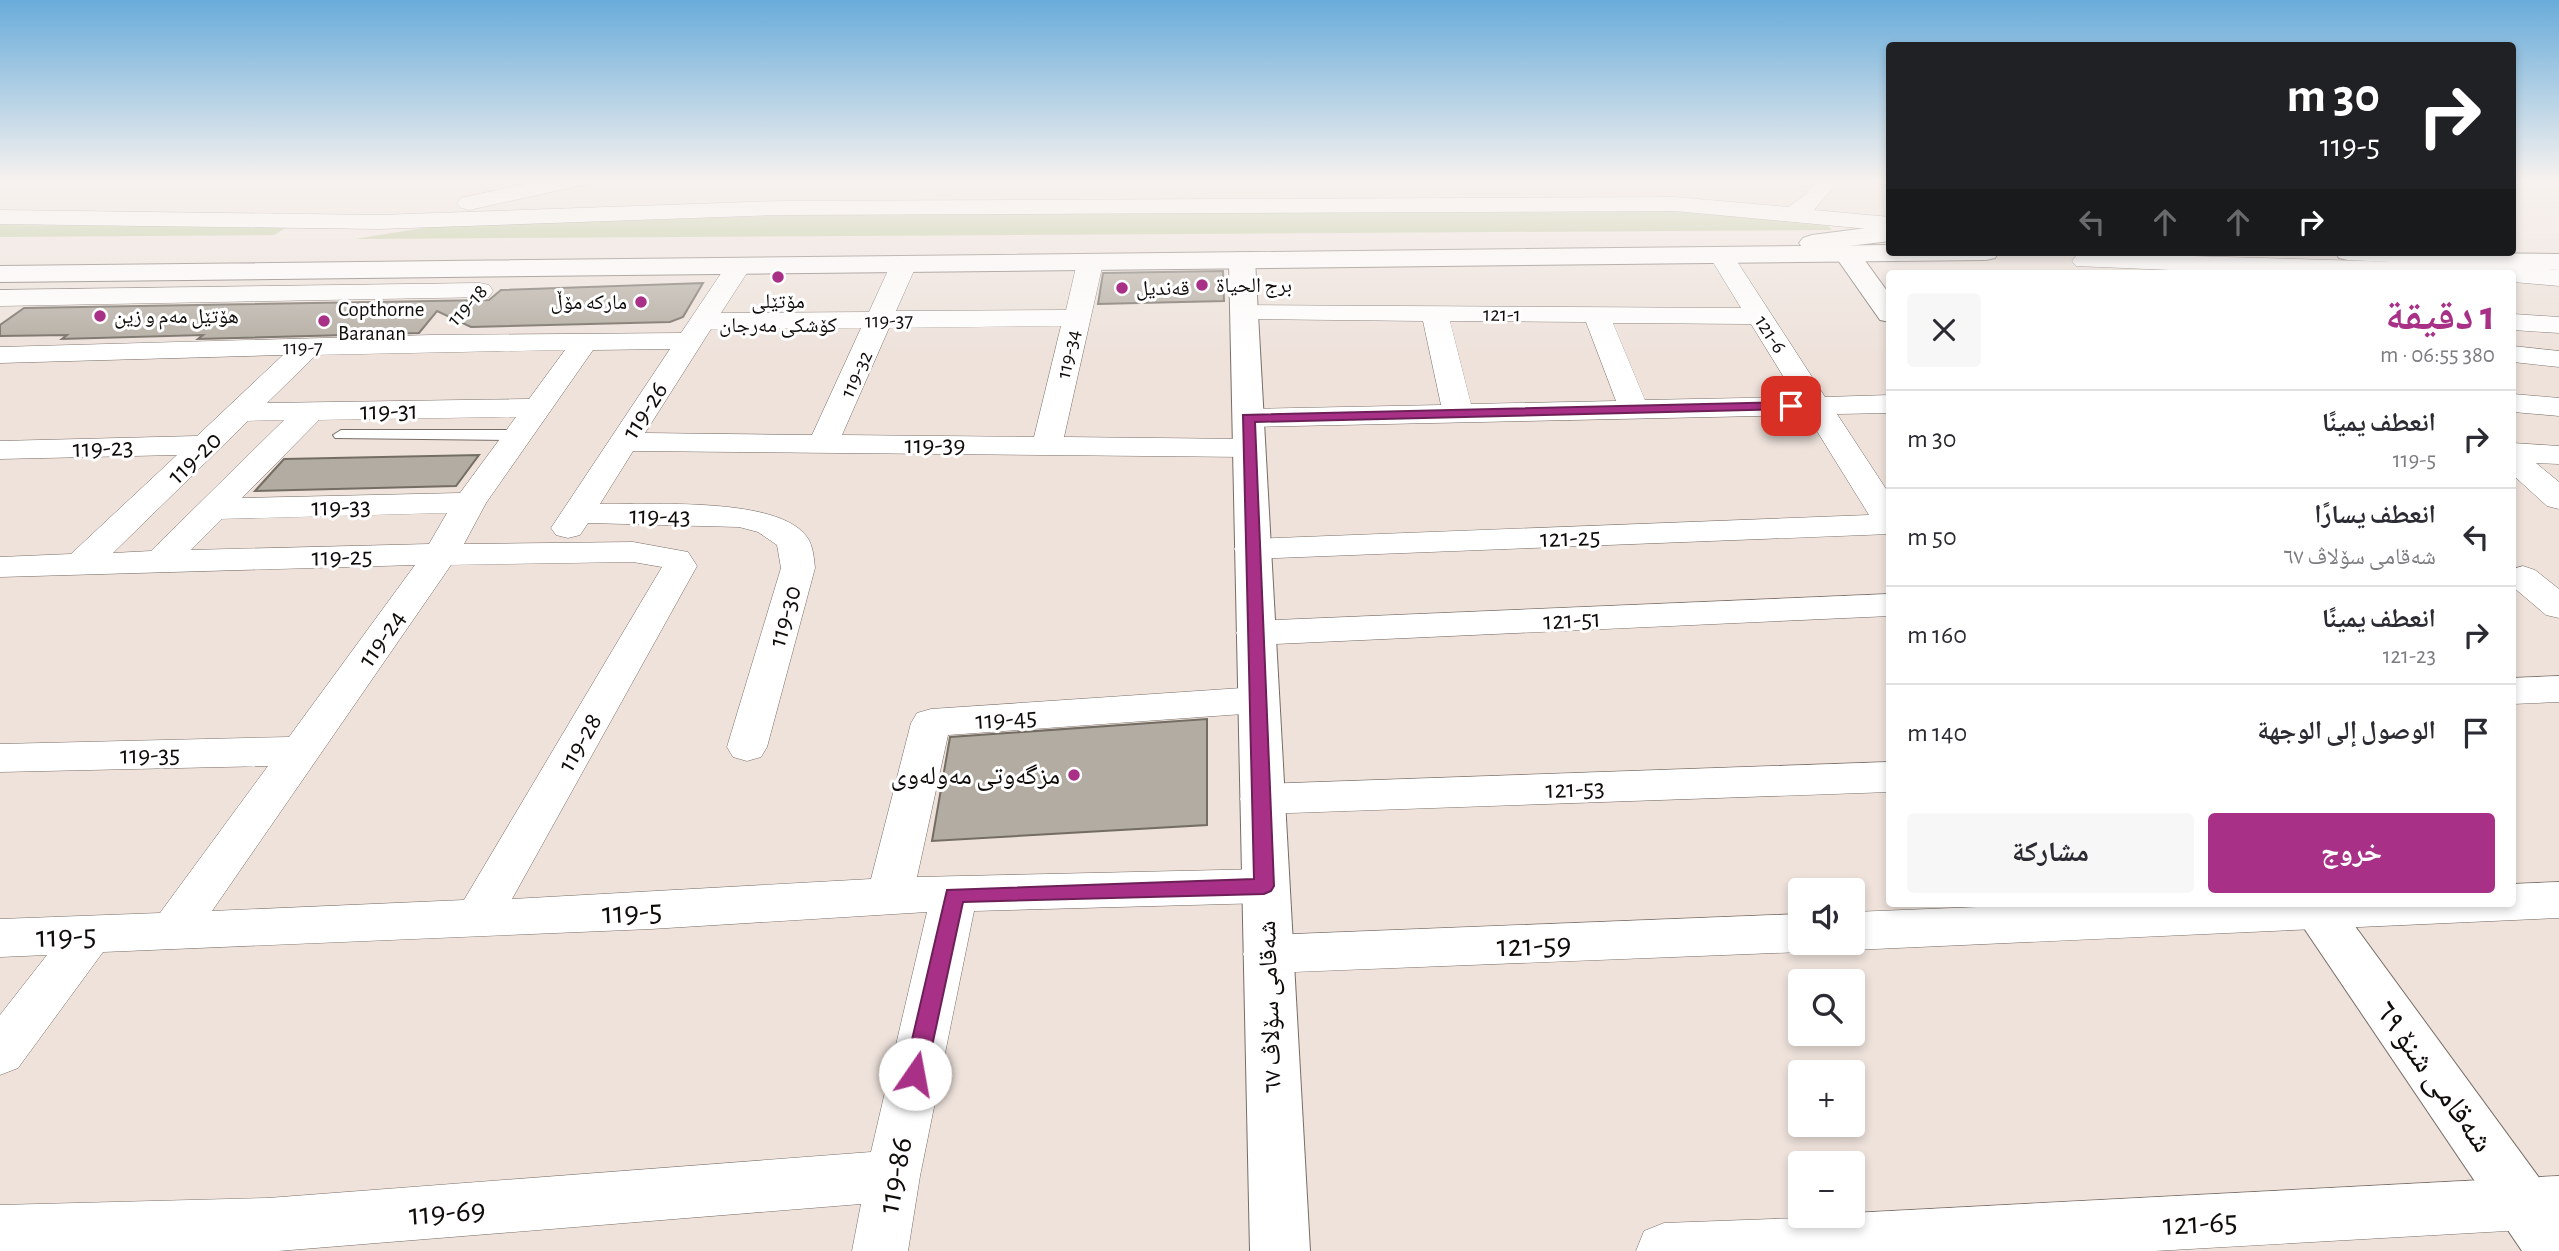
<!DOCTYPE html>
<html lang="ar">
<meta charset="utf-8">
<style>
body{margin:0;font-family:"Alegreya Sans","Noto Naskh Arabic",sans-serif;background:#f7f7f7;color:#2b2b33;direction:rtl;height:100vh;display:flex;flex-direction:column;font-size:26px;white-space:nowrap}
*{box-sizing:border-box;margin:0}
p{font-size:23px;color:#7c7c81}
.icon{flex:none;width:38px;height:38px;fill:none;stroke:currentColor;stroke-width:2;stroke-linecap:round;stroke-linejoin:round}
.map{position:relative;flex:1;overflow:hidden;direction:ltr}
.side{position:absolute;left:1886px;top:270px;width:630px;height:637px;display:flex;flex-direction:column;background:#fff;border-radius:7px;box-shadow:0 4px 10px #0003;direction:rtl}
.side>*{flex:none}
.banner{position:absolute;left:1886px;top:42px;width:630px;height:214px;border-radius:7px;box-shadow:0 4px 10px #0003;direction:rtl;background:#202124;color:#fff;overflow:hidden}
.buttons{position:absolute;left:1788px;top:878px;display:grid;gap:14px}
.buttons a{display:grid;place-items:center;width:77px;height:77px;border-radius:7px;background:#fff;box-shadow:0 4px 10px #0003;font-size:35px}
.pin{position:absolute;display:grid;place-items:center;width:60px;height:60px;color:#fff;margin:-30px;border-radius:14px;box-shadow:0 4px 10px #0006}
.me{position:absolute;width:77px;margin:-38px;rotate:12deg;stroke-linejoin:round;filter:drop-shadow(0 0 5px #0008)}
.turn{display:flex;align-items:center;gap:24px;height:147px;padding:0 21px;font-size:32px}
.turn .icon{width:91px;height:91px;stroke-width:2.5}
.turn b{display:block;font-size:49px;line-height:60px}
.lanes{display:flex;align-items:center;height:66px;padding:0 21px;background:#0003;justify-content:center;gap:35px;direction:ltr}
.lanes .off{opacity:.35}
.round{display:grid;place-items:center;flex:none;width:74px;height:74px;border-radius:7px;background:#f7f7f7}
.overview{display:flex;align-items:center;justify-content:space-between;height:119px;padding:0 21px}
h1{font-size:42px;font-weight:700;line-height:52px;color:#a83187}
.primary-button{display:flex;gap:14px;margin-top:auto;padding:14px 21px}
.primary-button a{flex:1;height:80px;border-radius:7px;background:#a83187;color:#fff;font-size:28px;font-weight:700;line-height:80px;text-align:center}
.primary-button a+a{background:#f7f7f7;color:#2b2b33}
ul{padding:0;list-style:none}
li{display:flex;align-items:center;gap:21px;height:98px;padding:0 21px;border-top:2px solid #e1e1e2}
li div{flex:1}
li b{display:block;font-size:26px}
li em{font-style:normal}
.map>svg:first-child{display:block}
.green{fill:#b8c494}
.building{fill:#b3aca2;stroke:#736d64;stroke-width:2}
.lines{fill:none;stroke-linecap:round;stroke-linejoin:round}
.lane-casing{stroke:#776d66;stroke-width:2}
.street-casing{stroke:#776d66;stroke-width:1}
.secondary-casing{stroke:#776d66;stroke-width:2}
.primary-casing{stroke:#776d66;stroke-width:2}
.lane{fill:#fff;fill-rule:evenodd}
.street{fill:#fff;fill-rule:evenodd}
.secondary{fill:#fff;fill-rule:evenodd}
.primary{fill:#fff;fill-rule:evenodd}
.route{fill:#a83187;stroke:#6d2058;stroke-width:2}
.poi-dot{fill:#a83187;stroke:#fff;stroke-width:2.5}
.labels{text-anchor:middle;stroke-width:6;stroke-linejoin:round;paint-order:stroke}
.far-poi-label{font-size:21px;fill:#100c0a;stroke:#fff;text-anchor:start}
.far-street-label{font-size:21px;fill:#100c0a;stroke:#fff}
.street-label{font-size:26px;fill:#100c0a;stroke:#fff}
.poi-label{font-size:26px;fill:#100c0a;stroke:#fff;text-anchor:end}
.near-street-label{font-size:32px;fill:#100c0a;stroke:#fff}
</style>
<div class="map">
<svg width="2559" height="1251" viewBox="0 0 2559 1251">
<rect width="100%" height="100%" fill="#eee2db"/>
<g class="green">
<polygon points="1673,211 1828,226 1832,230 355,239 429,227 803,215"/>
<polygon points="0,225 287,227 274,235 0,237"/>
</g>
<g class="building">
<polygon points="1223,271 1224,301 1098,304 1103,273"/>
<polygon points="703,283 683,317 670,322 471,327 437,311 419,333 198,339 203,335 62,339 67,335 0,336 0,325 24,308 489,300 501,290"/>
<polygon points="479,455 456,486 255,491 284,459"/>
<polygon points="1207,719 1207,825 932,841 950,737"/>
</g>
<g class="lines">
<defs>
<polygon id="lane" points="341,430 519,430 527,435 519,440 335,438 333,435"/>
<g id="street">
<polygon points="548,179 590,179 587,184 469,210 461,208 457,203 461,198"/>
<polygon points="1818,179 1840,179 1814,210 1890,217 1890,231 1675,211 779,215 379,229 0,224 0,210 379,215 779,201 1675,197 1788,207 1806,194"/>
<path d="M 1720,247 L 1729,249 L 1825,397 L 1890,395 L 1890,413 L 1837,414 L 1890,495 L 1890,534 L 1251,559 L 1239,556 L 1234,549 L 1239,542 L 1251,539 L 1869,515 L 1807,415 L 1248,427 L 1237,424 L 1233,418 L 1237,412 L 1248,409 L 1441,405 L 1423,321 L 1244,319 L 1235,317 L 1231,311 L 1235,305 L 1741,308 L 1708,254 L 1711,249 ZM 1450,321 L 1586,322 L 1616,401 L 1471,404 ZM 1613,323 L 1751,324 L 1796,397 L 1645,400 Z"/>
<polygon points="2085,253 2506,265 2559,270 2559,286 2513,282 2513,273 2241,273 2076,266 2072,261 2076,256"/>
<path d="M 1090,255 L 1099,258 L 1103,263 L 1064,437 L 1247,439 L 1258,441 L 1263,448 L 1258,455 L 1247,457 L 633,451 L 600,504 C 649,505 778,496 807,537 C 813,545 814,558 815,568 L 767,747 L 761,757 L 747,761 L 733,757 L 727,747 L 781,568 L 777,545 L 758,532 L 739,527 L 588,523 L 580,535 L 568,538 L 556,535 L 551,528 L 670,349 L 593,350 L 486,503 L 464,544 L 633,542 L 688,552 L 697,566 L 512,899 L 871,879 L 911,723 L 917,713 L 931,709 L 1257,687 L 1271,691 L 1277,700 L 1271,709 L 1257,713 L 948,735 L 917,877 L 1264,869 L 1280,874 L 1287,886 L 1280,898 L 1264,903 L 974,911 L 920,1176 L 908,1251 L 852,1251 L 861,1204 L 278,1251 L 0,1251 L 0,1205 L 268,1198 L 871,1152 L 927,912 L 651,929 L 103,952 L 18,1068 L 0,1075 L 0,1015 L 47,955 L 0,957 L 0,919 L 160,913 L 268,766 L 0,772 L 0,744 L 289,737 L 415,565 L 0,577 L 0,557 L 71,554 L 177,455 L 0,459 L 0,441 L 197,436 L 283,355 L 0,363 L 0,347 L 431,335 L 681,333 L 730,260 L 748,260 L 752,265 L 721,313 L 869,312 L 890,266 L 894,261 L 912,261 L 916,266 L 896,311 L 1066,310 L 1077,263 L 1081,258 ZM 1061,326 L 1034,437 L 842,435 L 889,328 ZM 861,328 L 812,435 L 645,433 L 711,329 ZM 565,350 L 529,399 L 267,403 L 316,355 ZM 516,417 L 460,493 L 242,498 L 319,420 ZM 284,420 L 151,551 L 113,553 L 248,421 ZM 447,513 L 429,544 L 191,550 L 222,519 ZM 633,562 L 662,567 L 464,900 L 212,911 L 451,565 Z"/>
<polygon points="480,283 489,285 493,291 489,297 0,306 0,290"/>
<polygon points="2513,314 2559,317 2559,333 2513,330"/>
<polygon points="2513,346 2559,351 2559,367 2513,362"/>
<polygon points="2513,394 2559,398 2559,416 2513,412"/>
<polygon points="2513,443 2559,446 2559,464 2536,463 2559,482 2559,509 2547,506 2513,475"/>
<polygon points="2523,566 2535,570 2559,589 2559,618 2546,615 2513,587 2513,569"/>
<polygon points="1890,594 1890,616 1254,645 1241,641 1236,633 1241,625 1254,621"/>
<polygon points="2559,676 2559,702 2513,704 2513,678"/>
<polygon points="1890,762 1890,792 1261,814 1246,810 1240,799 1246,788 1261,784"/>
<polygon points="2559,882 2559,918 1853,950 1836,943 1853,943 1853,912 2077,903 2513,903 2513,884"/>
<polygon points="1801,914 1801,943 1819,943 1801,952 1267,973 1250,968 1243,954 1250,940 1267,935"/>
<polygon points="2559,1176 2559,1228 2154,1251 1636,1251 1644,1231 1664,1223 1853,1216 1853,1213"/>
</g>
<g id="secondary">
<polygon points="1890,225 1890,241 1849,246 1855,247 1890,295 1890,322 1880,320 1833,253 1837,247 1812,251 1803,248 1799,243 1803,238 1812,235"/>
<polygon points="1242,252 1251,254 1255,260 1310,1251 1250,1251 1229,260 1233,254"/>
<polygon points="2287,903 2338,903 2559,1205 2559,1251 2522,1251"/>
</g>
<g id="primary">
<polygon points="1890,245 1890,252 1999,252 1995,258 1986,260 0,282 0,266"/>
<polygon points="2335,252 2559,254 2559,270 2348,260 2339,258"/>
</g>
</defs>
<use href="#lane" class="lane-casing"/>
<use href="#street" class="street-casing"/>
<use href="#secondary" class="secondary-casing"/>
<use href="#primary" class="primary-casing"/>
<use href="#lane" class="lane"/>
<use href="#street" class="street"/>
<use href="#secondary" class="secondary"/>
<use href="#primary" class="primary"/>
</g>
<linearGradient id="sky" x2="0" y2="1"><stop stop-color="#69acda"/><stop offset="0.51" stop-color="#f7f2ef"/><stop offset="1" stop-color="#f7f2ef" stop-opacity="0"/></linearGradient>
<rect width="2559" height="354" fill="url(#sky)"/>
<polygon class="route" points="1791,402 1795,404 1795,409 1255,422 1274,886 1271,891 1264,894 963,902 926,1074 923,1080 915,1083 907,1080 904,1074 947,890 1254,879 1243,415"/>
<g class="poi-dot">
<circle cx="778" cy="277" r="7"/>
<circle cx="1202" cy="285" r="7"/>
<circle cx="1122" cy="288" r="7"/>
<circle cx="641" cy="302" r="7"/>
<circle cx="100" cy="316" r="7"/>
<circle cx="324" cy="321" r="7"/>
<circle cx="1074" cy="775" r="7"/>
</g>
<g class="labels">
<g class="far-poi-label">
<text x="1216" y="292">برج الحياة</text>
<text x="1136" y="295">قەندیل</text>
<text x="778" y="308" text-anchor="middle">مۆتێلی<tspan x="778" dy="24">کۆشکی مەرجان</tspan></text>
<text x="627" y="309" text-anchor="end">مارکە مۆڵ</text>
<text x="338" y="316">Copthorne<tspan x="338" dy="24">Baranan</tspan></text>
<text x="114" y="323">هۆتێل مەم و زین</text>
</g>
<g class="far-street-label">
<text transform="translate(467 305) rotate(-47)" y="7">119-18</text>
<text transform="translate(1502 314) rotate(1)" y="7">121-1</text>
<text transform="translate(889 320) rotate(-1)" y="7">119-37</text>
<text transform="translate(1771 334) rotate(57)" y="7">121-6</text>
<text transform="translate(303 347) rotate(-1)" y="7">119-7</text>
<text transform="translate(1068 354) rotate(-77)" y="7">119-34</text>
<text transform="translate(856 374) rotate(-65)" y="7">119-32</text>
</g>
<g class="street-label">
<text transform="translate(389 410) rotate(-1)" y="9">119-31</text>
<text transform="translate(644 410) rotate(-57)" y="9">119-26</text>
<text x="935" y="453">119-39</text>
<text transform="translate(103 447) rotate(-2)" y="9">119-23</text>
<text transform="translate(194 457) rotate(-44)" y="9">119-20</text>
<text transform="translate(341 506) rotate(-1)" y="9">119-33</text>
<text transform="translate(660 515) rotate(1)" y="9">119-43</text>
<text transform="translate(1570 537) rotate(-2)" y="9">121-25</text>
<text transform="translate(342 556) rotate(-1)" y="9">119-25</text>
<text transform="translate(784 616) rotate(-74)" y="9">119-30</text>
<text transform="translate(1572 619) rotate(-3)" y="9">121-51</text>
<text transform="translate(381 638) rotate(-55)" y="9">119-24</text>
<text transform="translate(1006 718) rotate(-4)" y="9">119-45</text>
<text transform="translate(579 742) rotate(-60)" y="9">119-28</text>
<text transform="translate(150 754) rotate(-1)" y="9">119-35</text>
<text transform="translate(1575 788) rotate(-2)" y="9">121-53</text>
<text transform="translate(1269 1007) rotate(-92)" y="9">شەقامی سۆلاڤ ٦٧</text>
</g>
<g class="poi-label">
<text x="1060" y="784">مزگەوتی مەولەوی</text>
</g>
<g class="near-street-label">
<text transform="translate(632 911) rotate(-3)" y="11">119-5</text>
<text transform="translate(66 935) rotate(-2)" y="11">119-5</text>
<text transform="translate(1534 944) rotate(-2)" y="11">121-59</text>
<text transform="translate(2435 1076) rotate(54)" y="11">شەقامی شنۆ ٦٩</text>
<text transform="translate(894 1175) rotate(-79)" y="11">119-86</text>
<text transform="translate(447 1211) rotate(-4)" y="11">119-69</text>
<text transform="translate(2200 1222) rotate(-3)" y="11">121-65</text>
</g>
</g>
</svg>
<div class="buttons">
<a><svg class="icon" aria-label="sound" viewBox="0 0 24 24"><path d="M4 9h4l5-4v14l-5-4H4zM17 9q2 3 0 6"/></svg></a>
<a><svg class="icon" aria-label="search" viewBox="0 0 24 24"><circle cx="10" cy="10" r="6"/><path d="M15 15l6 6"/></svg></a>
<a>+</a>
<a>−</a>
</div>
<div class="pin" style="left:1791px;top:406px;background:#d93025"><svg class="icon" aria-label="arrive" viewBox="0 0 24 24"><path d="M6 21V4h12l-3 4 3 4H6"/></svg></div>
<svg class="me" style="left:915px;top:1074px" viewBox="-20 -20 40 40"><circle r="19" fill="#fff"/><path d="M0-13L10 11 0 6-10 11z" fill="#a83187"/></svg>
<div class="banner">
<div class="turn"><svg class="icon" aria-label="right" viewBox="0 0 24 24"><path d="M7 20v-9h11M14 6l5 5-5 5"/></svg><div><b>30 m</b>119-5</div></div>
<div class="lanes"><svg class="icon off" aria-label="left" viewBox="0 0 24 24"><path d="M17 20v-9H6M10 6l-5 5 5 5"/></svg><svg class="icon off" aria-label="ahead" viewBox="0 0 24 24"><path d="M12 20V5M6 11l6-6 6 6"/></svg><svg class="icon off" aria-label="ahead" viewBox="0 0 24 24"><path d="M12 20V5M6 11l6-6 6 6"/></svg><svg class="icon" aria-label="right" viewBox="0 0 24 24"><path d="M7 20v-9h11M14 6l5 5-5 5"/></svg></div>
</div>
<section class="side">
<div class="overview"><div><h1>1 دقيقة</h1><p>380 m · 06:55</p></div><a class="round"><svg class="icon" aria-label="close" viewBox="0 0 24 24"><path d="M6 6l12 12M18 6L6 18"/></svg></a></div>
<ul>
<li><svg class="icon" aria-label="right" viewBox="0 0 24 24"><path d="M7 20v-9h11M14 6l5 5-5 5"/></svg><div><b>انعطف يمينًا</b><p>119-5</p></div><em>30 m</em></li>
<li><svg class="icon" aria-label="left" viewBox="0 0 24 24"><path d="M17 20v-9H6M10 6l-5 5 5 5"/></svg><div><b>انعطف يسارًا</b><p>شەقامی سۆلاڤ ٦٧</p></div><em>50 m</em></li>
<li><svg class="icon" aria-label="right" viewBox="0 0 24 24"><path d="M7 20v-9h11M14 6l5 5-5 5"/></svg><div><b>انعطف يمينًا</b><p>121-23</p></div><em>160 m</em></li>
<li><svg class="icon" aria-label="arrive" viewBox="0 0 24 24"><path d="M6 21V4h12l-3 4 3 4H6"/></svg><div><b>الوصول إلى الوجهة</b></div><em>140 m</em></li>
</ul>
<div class="primary-button"><a>خروج</a><a>مشاركة</a></div>
</section>
</div>
